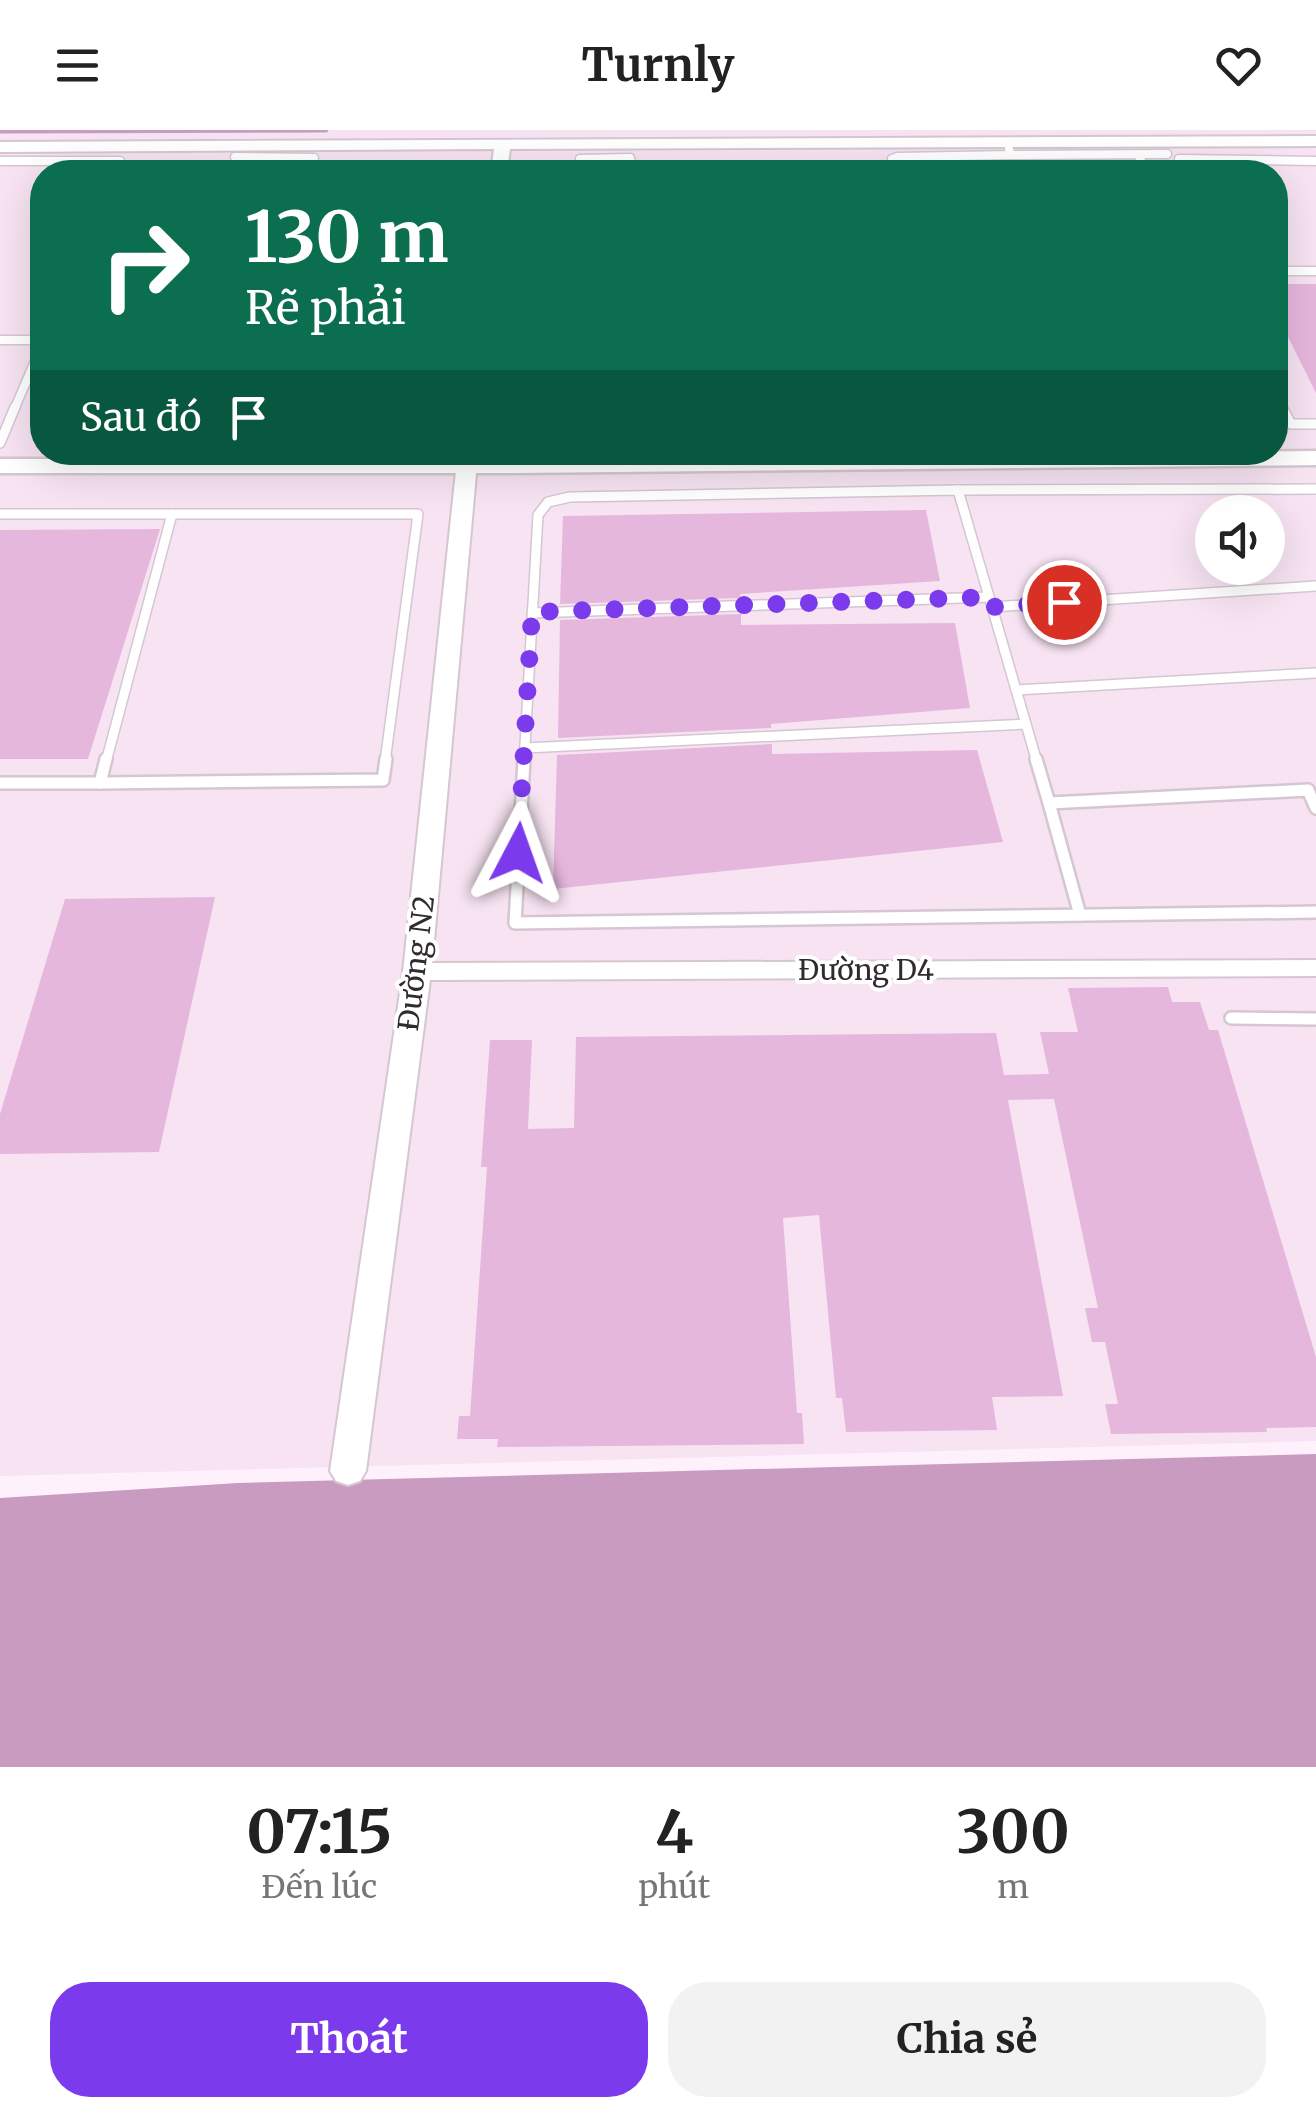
<!DOCTYPE html>
<html lang="vi">
<meta charset="utf-8">
<style>
body{margin:0;font-family:Merriweather,serif;background:#f2f2f2;color:#222;height:100vh;display:flex;flex-direction:column;font-size:38px;white-space:nowrap}
*{box-sizing:border-box;margin:0}
p{font-size:32px;color:#767676}
.icon{flex:none;width:55px;height:55px;fill:none;stroke:currentColor;stroke-width:2;stroke-linecap:round;stroke-linejoin:round}
.map{position:relative;height:1637px;overflow:hidden}
.details{display:flex;flex-direction:column;background:#fff;flex:1}
.details>*{flex:none}
.hud{position:absolute;left:30px;top:30px;width:1258px;height:305px;border-radius:40px;box-shadow:0 10px 40px #0002;background:#0b6e4f;color:#fff;overflow:hidden}
.tools{position:absolute;left:1195px;top:365px;display:grid;gap:20px}
.tools a{display:grid;place-items:center;width:90px;height:90px;border-radius:50%;background:#fff;box-shadow:0 10px 40px #0002;font-size:50px}
.pin{position:absolute;display:grid;place-items:center;width:85px;height:85px;color:#fff;margin:-42px;border:5px solid #fff;border-radius:50%;box-shadow:0 2px 10px #0007}
.me{position:absolute;width:110px;margin:-55px;rotate:4deg;stroke-linejoin:round;filter:drop-shadow(0 0 8px #0008)}
.turn{display:flex;align-items:center;gap:35px;height:210px;padding:0 50px;font-size:45px}
.turn .icon{width:130px;height:130px;stroke-width:2.5}
.turn b{display:block;font-size:70px;line-height:85px}
.then{display:flex;align-items:center;height:95px;padding:0 50px;background:#0003;gap:20px;font-size:38px}
.eta{display:flex;justify-content:space-evenly;align-items:center;height:170px;text-align:center}
.eta b{font-size:60px;font-weight:700;line-height:70px}
.action{display:flex;gap:20px;margin-top:auto;padding:20px 50px}
.action a{flex:1;height:115px;border-radius:40px;background:#7c3aed;color:#fff;font-size:40px;font-weight:700;line-height:115px;text-align:center}
.action a+a{background:#f2f2f2;color:#222}
header{display:flex;justify-content:space-between;align-items:center;height:130px;padding:0 50px;background:#fff;font-size:45px;font-weight:700}
.map>svg:first-child{display:block}
.built{fill:#f7e3f2;fill-rule:evenodd}
.water{fill:#c99bc1}
.lines{fill:none;stroke-linecap:round;stroke-linejoin:round}
.stream{stroke:#c99bc1;stroke-width:5}
.building{fill:#e6b7dd}
.service-far2-casing{stroke:#d4c7d1;stroke-width:11}
.service-far1-casing{stroke:#d4c7d1;stroke-width:12}
.service-casing{stroke:#d4c7d1;stroke-width:16}
.tertiary-casing{stroke:#d4c7d1;stroke-width:4}
.secondary-casing{stroke:#d4c7d1;stroke-width:5}
.service-far2{stroke:#fff;stroke-width:8}
.service-far1{stroke:#fff;stroke-width:9}
.service{stroke:#fff;stroke-width:11}
.tertiary{fill:#fff;fill-rule:evenodd}
.secondary{fill:#fff;fill-rule:evenodd}
.route{stroke:#7c3aed;stroke-width:18;stroke-dasharray:0 32.4}
.labels{text-anchor:middle;stroke-width:8;stroke-linejoin:round;paint-order:stroke}
.street-label{font-size:28px;fill:#302b2f;stroke:#fff}
</style>
<header><svg class="icon" aria-label="menu" viewBox="0 0 24 24"><path d="M4 6h16M4 12h16M4 18h16"/></svg>Turnly<svg class="icon" aria-label="heart" viewBox="0 0 24 24"><path d="M12 20l-8-8c-3-5 5-10 8-4 3-6 11-1 8 4z"/></svg></header>
<div class="map">
<svg width="1316" height="1637" viewBox="0 0 1316 1637">
<rect width="100%" height="100%" fill="#fff1fc"/>
<path class="built" d="M 0,0 L 1316,0 L 1316,1311 L 0,1346 ZM 42,42 L 1275,42 L 1275,322 L 42,322 ZM 1212,382 L 1268,382 L 1268,438 L 1212,438 Z"/>
<polygon class="water" points="1316,1324 1316,1637 0,1637 0,1368 238,1353"/>
<g class="lines">
<polyline class="stream" points="0,1 326,0"/>
</g>
<g class="building">
<polygon points="1275,154 1316,154 1316,263 1275,181"/>
<polygon points="926,380 940,451 740,464 740,468 560,474 563,386"/>
<polygon points="160,399 88,629 0,629 0,400"/>
<polygon points="741,484 741,495 955,493 970,578 771,594 771,598 558,608 560,490"/>
<polygon points="772,614 772,624 977,620 1003,712 553,759 557,625"/>
<polygon points="215,767 159,1022 0,1024 0,984 65,769"/>
<polygon points="1168,857 1172,872 1200,872 1209,900 1218,900 1316,1227 1316,1297 1266,1298 1267,1302 1111,1304 1105,1274 1118,1274 1105,1212 1092,1212 1085,1178 1098,1178 1054,969 1008,970 1063,1266 992,1267 997,1300 846,1302 842,1268 836,1268 819,1085 783,1088 797,1283 802,1283 804,1314 497,1317 498,1309 457,1309 459,1286 470,1286 487,1037 481,1037 490,910 532,910 528,999 574,998 576,907 996,903 1004,945 1049,944 1040,902 1078,902 1068,858"/>
</g>
<g class="lines">
<defs>
<g id="service-far2">
<polyline points="1011,25 1167,24"/>
<polyline points="1138,25 1147,42"/>
<polyline points="235,27 314,28"/>
<polyline points="1179,29 1316,31"/>
<polyline points="0,31 120,31"/>
<polyline points="583,42 580,29 630,28 633,42"/>
<polyline points="895,42 892,29 897,27 1011,25 1009,19"/>
<polyline points="1275,141 1316,141"/>
<polyline points="0,210 42,210"/>
<polyline points="1275,264 1283,280"/>
<polyline points="14,280 42,215"/>
</g>
<g id="service-far1">
<polyline points="1282,277 1291,294 1316,294"/>
<polyline points="0,313 15,277"/>
<polyline points="958,360 1316,359"/>
<polyline points="0,384 418,384 385,632"/>
<polyline points="992,477 1316,456"/>
<polyline points="532,483 989,467"/>
<polyline points="1016,560 1316,543"/>
<polyline points="525,618 1026,594"/>
<polyline points="106,632 172,384"/>
<polyline points="524,632 538,385 548,372 570,367 958,360 1037,632"/>
</g>
<g id="service">
<polyline points="524,629 515,793 1316,782"/>
<polyline points="1036,629 1049,673 1308,660 1316,678"/>
<polyline points="0,653 100,653 106,629"/>
<polyline points="100,653 383,650 386,629"/>
<polyline points="1049,673 1080,785"/>
<polyline points="1231,888 1316,889"/>
</g>
<g id="tertiary">
<polygon points="1316,6 1316,16 510,19 507,42 491,42 494,19 0,22 0,12"/>
<polygon points="458,322 478,322 432,833 1316,830 1316,846 430,850 366,1341 360,1351 348,1355 336,1351 330,1341 403,842"/>
</g>
<polygon id="secondary" points="1316,321 1316,335 517,343 0,343 0,329 517,329"/>
</defs>
<use href="#service-far2" class="service-far2-casing"/>
<use href="#service-far1" class="service-far1-casing"/>
<use href="#service" class="service-casing"/>
<use href="#tertiary" class="tertiary-casing"/>
<use href="#secondary" class="secondary-casing"/>
<use href="#service-far2" class="service-far2"/>
<use href="#service-far1" class="service-far1"/>
<use href="#service" class="service"/>
<use href="#tertiary" class="tertiary"/>
<use href="#secondary" class="secondary"/>
</g>
<g class="lines">
<polyline class="route" points="518,723 532,482 990,467 992,477 1064,472"/>
</g>
<g class="labels">
<g class="street-label">
<text transform="translate(416 833) rotate(-83)" y="10">Đường N2</text>
<text x="866" y="850">Đường D4</text>
</g>
</g>
</svg>
<div class="tools">
<a><svg class="icon" aria-label="sound" viewBox="0 0 24 24"><path d="M4 9h4l5-4v14l-5-4H4zM17 9q2 3 0 6"/></svg></a>
</div>
<div class="pin" style="left:1064px;top:472px;background:#d93025"><svg class="icon" aria-label="arrive" viewBox="0 0 24 24"><path d="M6 21V4h12l-3 4 3 4H6"/></svg></div>
<svg class="me" style="left:518px;top:723px" viewBox="-20 -20 40 40"><path d="M0-17L14 15 0 8-14 15z" fill="#7c3aed" stroke="#fff" stroke-width="4"/></svg>
<div class="hud">
<div class="turn"><svg class="icon" aria-label="right" viewBox="0 0 24 24"><path d="M7 20v-9h11M14 6l5 5-5 5"/></svg><div><b>130 m</b>Rẽ phải</div></div>
<div class="then">Sau đó<svg class="icon" aria-label="arrive" viewBox="0 0 24 24"><path d="M6 21V4h12l-3 4 3 4H6"/></svg></div>
</div>
</div>
<section class="details">
<div class="eta">
<div><b>07:15</b><p>Đến lúc</p></div>
<div><b>4</b><p>phút</p></div>
<div><b>300</b><p>m</p></div>
</div>
<div class="action"><a>Thoát</a><a>Chia sẻ</a></div>
</section>
